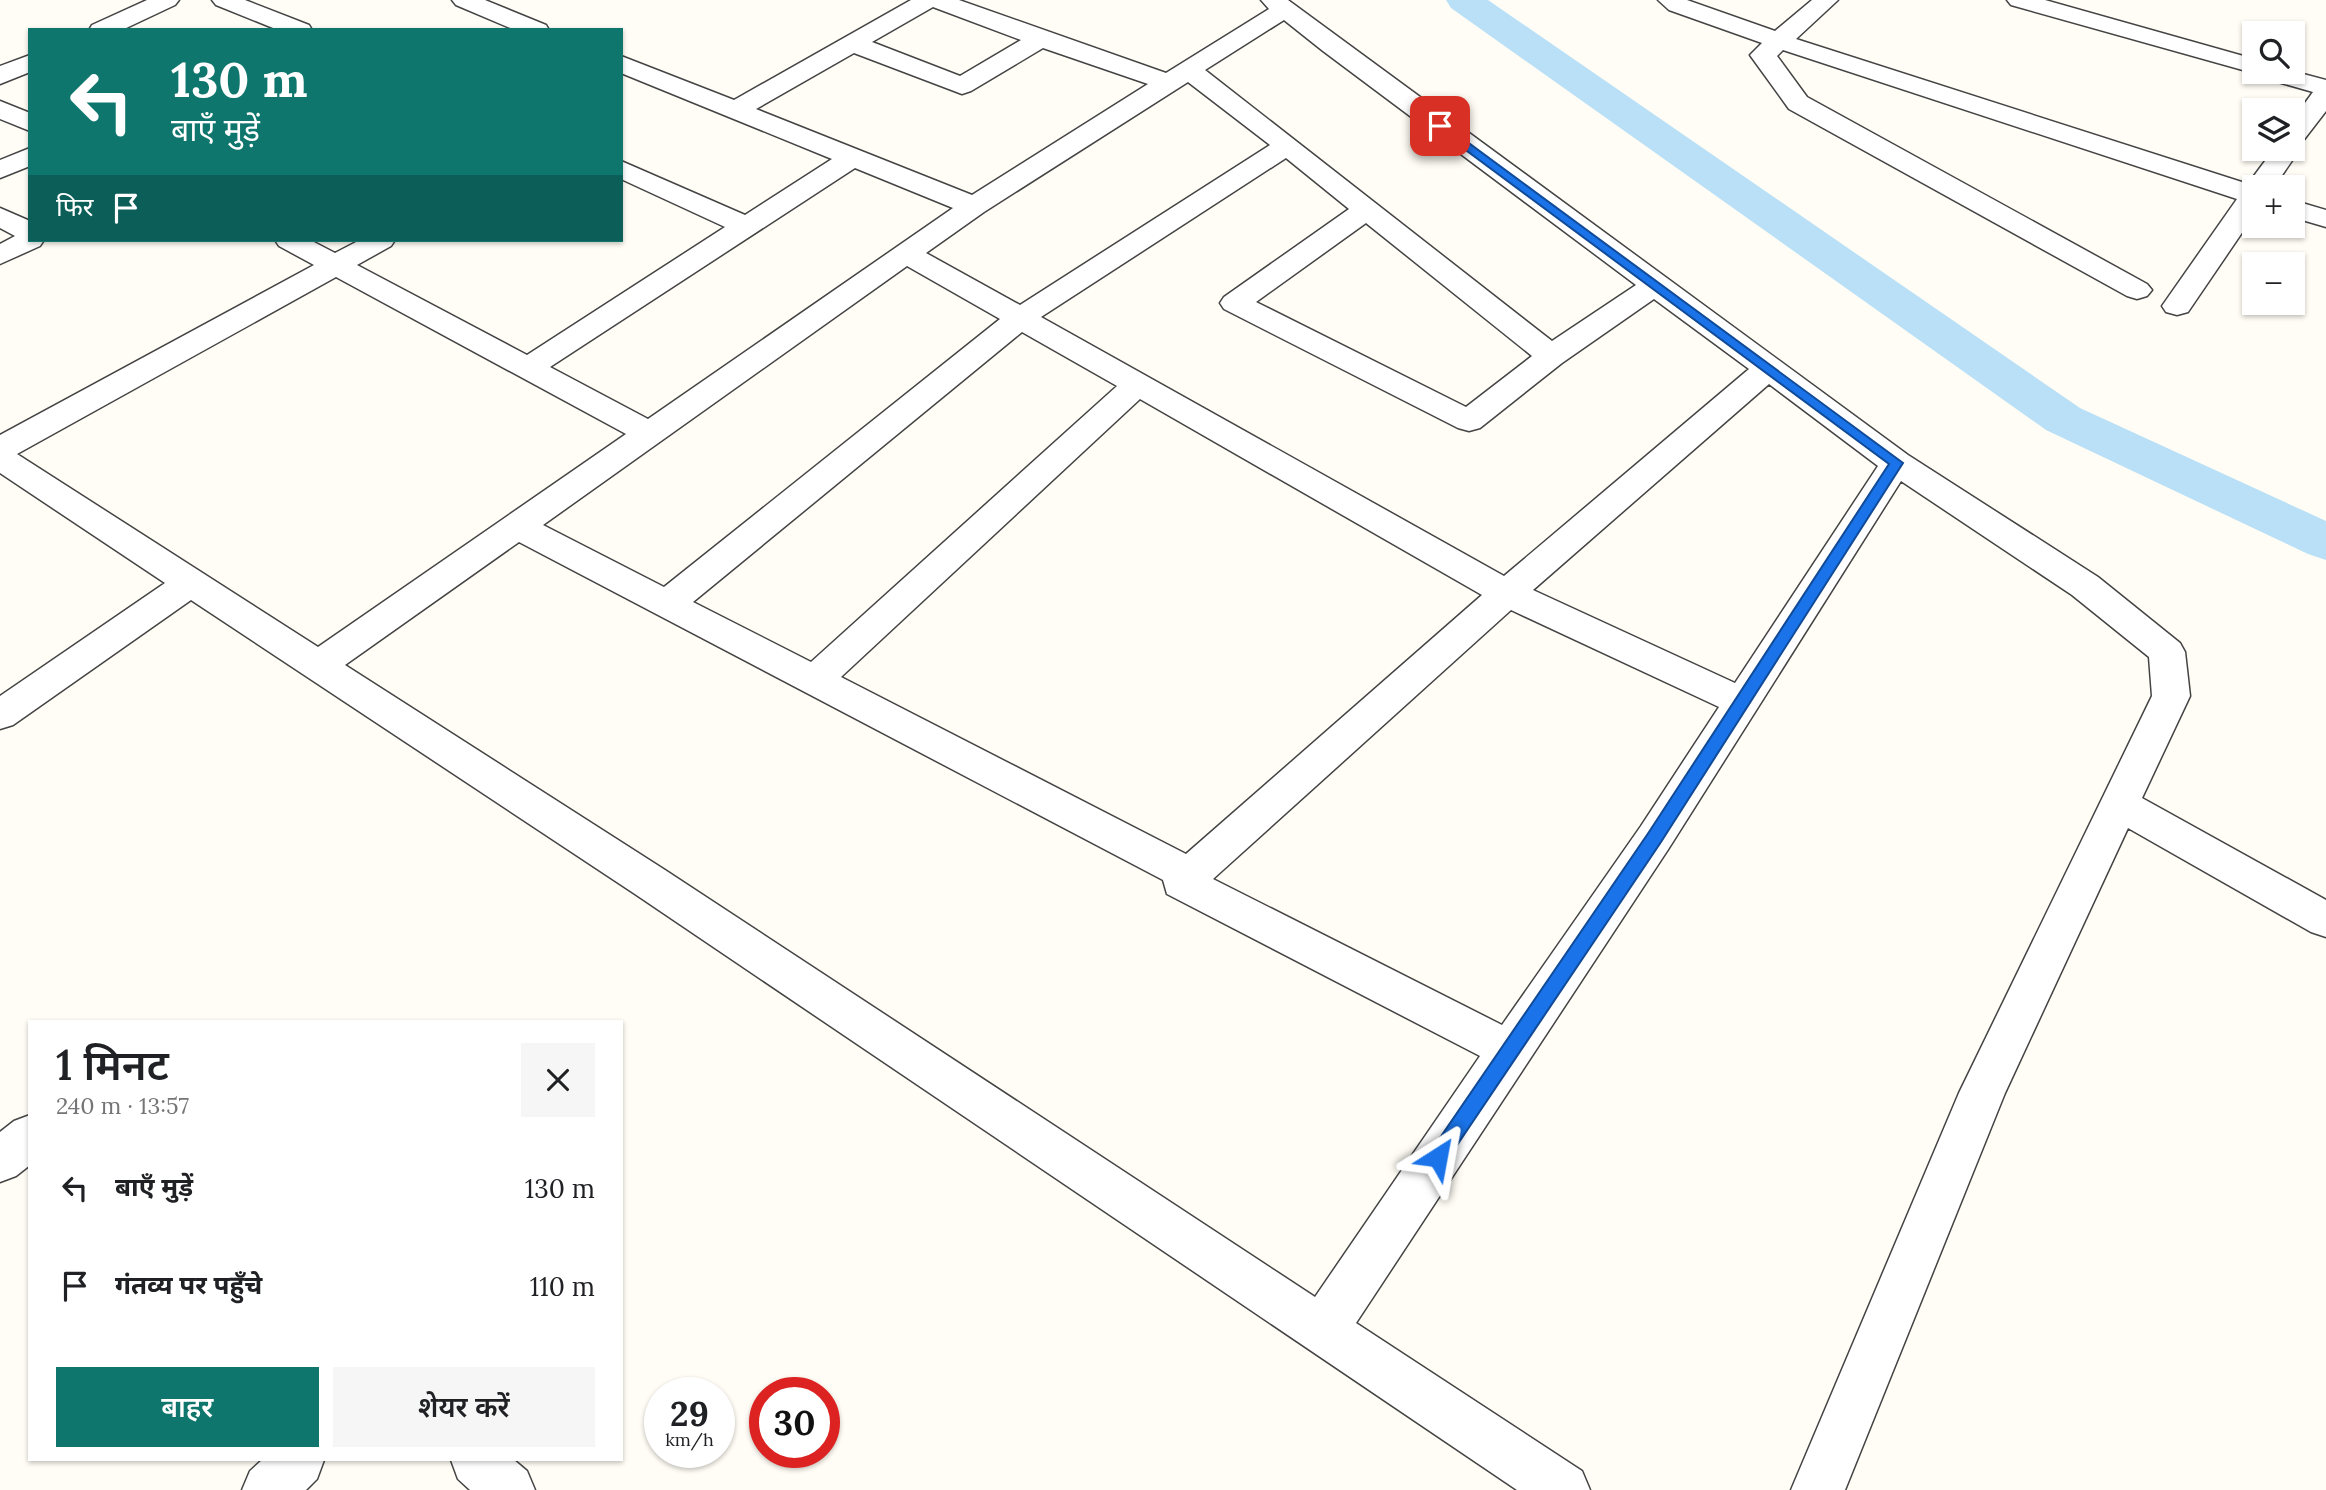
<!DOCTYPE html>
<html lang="hi">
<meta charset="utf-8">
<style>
body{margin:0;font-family:Lora,"Noto Sans Devanagari",serif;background:#f6f6f6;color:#202124;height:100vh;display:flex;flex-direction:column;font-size:26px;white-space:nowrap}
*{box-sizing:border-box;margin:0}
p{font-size:23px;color:#757577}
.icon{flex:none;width:38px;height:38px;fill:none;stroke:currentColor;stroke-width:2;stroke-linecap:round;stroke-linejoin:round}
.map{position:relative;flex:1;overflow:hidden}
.panel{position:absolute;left:28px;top:1020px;width:595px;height:441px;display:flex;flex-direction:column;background:#fff;border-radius:0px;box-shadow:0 2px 5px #0004}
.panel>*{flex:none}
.top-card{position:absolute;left:28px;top:28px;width:595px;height:214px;border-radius:0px;box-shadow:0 2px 5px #0004;background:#0f766e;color:#fff;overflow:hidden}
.buttons{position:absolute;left:2242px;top:21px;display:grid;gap:14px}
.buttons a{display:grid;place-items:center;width:63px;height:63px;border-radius:0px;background:#fff;box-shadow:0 2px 5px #0004;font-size:35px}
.speed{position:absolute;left:644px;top:1377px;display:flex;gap:14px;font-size:35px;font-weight:700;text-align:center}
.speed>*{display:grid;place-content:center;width:91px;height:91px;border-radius:50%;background:#fff;box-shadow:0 2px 5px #0004;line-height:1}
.speed small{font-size:18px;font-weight:400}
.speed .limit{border:10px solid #d22;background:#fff;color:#111}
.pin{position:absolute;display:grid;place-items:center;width:60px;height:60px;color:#fff;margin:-30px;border-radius:14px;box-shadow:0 4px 10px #0006}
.me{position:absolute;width:77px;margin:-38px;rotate:34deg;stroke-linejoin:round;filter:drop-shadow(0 0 5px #0008)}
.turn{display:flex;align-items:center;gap:24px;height:147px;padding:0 28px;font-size:32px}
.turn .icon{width:91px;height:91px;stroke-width:2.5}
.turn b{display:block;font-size:49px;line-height:60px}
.then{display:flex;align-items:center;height:66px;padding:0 28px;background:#0003;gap:14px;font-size:26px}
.round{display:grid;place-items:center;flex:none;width:74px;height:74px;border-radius:0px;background:#f6f6f6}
.headline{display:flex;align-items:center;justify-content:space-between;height:119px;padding:0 28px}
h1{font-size:42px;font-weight:600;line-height:52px}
.cta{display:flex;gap:14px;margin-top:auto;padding:14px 28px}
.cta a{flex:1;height:80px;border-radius:0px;background:#0f766e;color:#fff;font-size:28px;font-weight:600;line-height:80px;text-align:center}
.cta a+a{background:#f6f6f6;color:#202124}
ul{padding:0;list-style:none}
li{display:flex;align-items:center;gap:21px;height:98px;padding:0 28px}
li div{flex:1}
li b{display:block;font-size:26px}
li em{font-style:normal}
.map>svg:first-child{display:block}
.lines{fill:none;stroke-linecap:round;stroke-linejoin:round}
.canal{fill:#b9e0f7;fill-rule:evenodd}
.minor-casing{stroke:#444;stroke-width:3}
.minor{fill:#fff;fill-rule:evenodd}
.route{fill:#1a73e8;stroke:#114b97;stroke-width:2}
</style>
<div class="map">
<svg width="2326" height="1490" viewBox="0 0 2326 1490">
<rect width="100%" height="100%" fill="#fffdf5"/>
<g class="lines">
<polygon class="canal" points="1446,0 1488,0 2080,408 2326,521 2326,560 2308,554 2046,430 1451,8"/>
<defs>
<g id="minor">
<polygon points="147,0 179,0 175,5 122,30 89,30 92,25"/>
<polygon points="212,0 245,0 309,25 312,30 278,30 216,5"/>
<polygon points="452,0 485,0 546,25 549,30 515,30 456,5"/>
<path d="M 911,0 L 959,0 L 1166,73 L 1269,9 L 1261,0 L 1288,0 L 1908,455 L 2098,577 L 2180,643 L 2185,652 L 2190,696 L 2142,798 L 2326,900 L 2326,937 L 2311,932 L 2128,828 L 2005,1093 L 1845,1490 L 1791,1490 L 1959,1093 L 2152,696 L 2149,657 L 2072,595 L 1901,481 L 1669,848 L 1356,1323 L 1582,1471 L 1590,1490 L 1517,1490 L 635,894 L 191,600 L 13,725 L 0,729 L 0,696 L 165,583 L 0,473 L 0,435 L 314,265 L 279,246 L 275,240 L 310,240 L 335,253 L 360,240 L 395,240 L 391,246 L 357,265 L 527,355 L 725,227 L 621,179 L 621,161 L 745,215 L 832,159 L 621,73 L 621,56 L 734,100 ZM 933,7 L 1021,40 L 960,76 L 872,42 ZM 1284,20 L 1323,51 L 1636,285 L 1552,341 L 1205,70 ZM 1043,48 L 1148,84 L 972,195 L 756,109 L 854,53 L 962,94 L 971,91 ZM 1188,82 L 1270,145 L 1020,305 L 926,253 L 984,212 ZM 1286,158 L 1349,209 L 1224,297 L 1220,303 L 1224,309 L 1458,428 L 1469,431 L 1480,428 L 1562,363 L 1654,299 L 1749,369 L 1504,576 L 1041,317 ZM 855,168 L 953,208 L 648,419 L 550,367 ZM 1366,223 L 1532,356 L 1466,407 L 1256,302 ZM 907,266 L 1000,319 L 664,587 L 543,525 ZM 336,277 L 626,434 L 318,647 L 17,454 ZM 1022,332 L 1117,386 L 811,662 L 693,602 ZM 1769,384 L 1878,466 L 1735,683 L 1533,590 ZM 1140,399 L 1482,595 L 1186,854 L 841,677 ZM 519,542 L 1163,880 L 1167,894 L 1480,1056 L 1315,1297 L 665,870 L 345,665 ZM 1511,610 L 1719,707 L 1641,826 L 1502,1025 L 1213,879 Z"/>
<polygon points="1658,0 1687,0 1775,31 1812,0 1838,0 1796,39 2248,184 2274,149 2292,149 2292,121 2313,92 2260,77 2257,74 2011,5 2007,0 2045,0 2254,59 2254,72 2292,71 2326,80 2326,111 2299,146 2300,149 2274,187 2254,187 2254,215 2188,312 2177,315 2166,312 2162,306 2237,199 1783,50 1777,56 1807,97 2147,284 2152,290 2147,296 2137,299 2127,296 1789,109 1750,55 1762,43 1669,10"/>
<polygon points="30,55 30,72 0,84 0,66"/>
<polygon points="0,101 30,113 30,131 0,119"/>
<polygon points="30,148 30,166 0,178 0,160"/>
<polygon points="2292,200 2326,210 2326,227 2292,217"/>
<polygon points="0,208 30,221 30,240 44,240 40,246 0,264 0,244 15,236 0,228"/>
<polygon points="30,1115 30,1165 16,1176 0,1182 0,1132 14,1121"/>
<polygon points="262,1460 324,1460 317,1479 306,1490 242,1490 250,1471"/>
<polygon points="451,1460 514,1460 527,1471 535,1490 470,1490 458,1479"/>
</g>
</defs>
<use href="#minor" class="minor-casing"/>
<use href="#minor" class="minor"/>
</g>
<polygon class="route" points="1436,124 1443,124 1903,463 1661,842 1445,1163 1438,1166 1431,1163 1428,1157 1431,1151 1649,832 1889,464 1436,128"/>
</svg>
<div class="buttons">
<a><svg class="icon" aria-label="search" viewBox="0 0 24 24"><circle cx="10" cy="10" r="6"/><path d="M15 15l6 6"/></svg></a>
<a><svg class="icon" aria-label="layers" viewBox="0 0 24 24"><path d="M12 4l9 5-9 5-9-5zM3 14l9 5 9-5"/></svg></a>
<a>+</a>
<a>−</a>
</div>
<div class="speed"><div>29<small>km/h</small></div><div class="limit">30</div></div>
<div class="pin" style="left:1440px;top:126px;background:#d93025"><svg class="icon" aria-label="arrive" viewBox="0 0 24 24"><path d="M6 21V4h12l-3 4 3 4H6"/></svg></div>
<svg class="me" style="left:1438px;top:1157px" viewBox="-20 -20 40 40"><path d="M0-17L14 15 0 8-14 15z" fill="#1a73e8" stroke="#fff" stroke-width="4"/></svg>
<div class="top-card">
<div class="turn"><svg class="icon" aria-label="left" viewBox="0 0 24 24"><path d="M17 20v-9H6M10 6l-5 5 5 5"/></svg><div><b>130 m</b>बाएँ मुड़ें</div></div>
<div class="then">फिर<svg class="icon" aria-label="arrive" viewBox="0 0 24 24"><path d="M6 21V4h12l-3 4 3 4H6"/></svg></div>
</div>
<section class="panel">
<div class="headline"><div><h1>1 मिनट</h1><p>240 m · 13:57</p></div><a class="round"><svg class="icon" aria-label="close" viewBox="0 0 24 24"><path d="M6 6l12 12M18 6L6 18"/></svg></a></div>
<ul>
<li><svg class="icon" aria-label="left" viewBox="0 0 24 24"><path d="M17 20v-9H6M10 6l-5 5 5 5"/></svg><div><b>बाएँ मुड़ें</b></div><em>130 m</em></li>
<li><svg class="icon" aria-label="arrive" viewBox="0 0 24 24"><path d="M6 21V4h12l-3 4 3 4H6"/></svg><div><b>गंतव्य पर पहुँचे</b></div><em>110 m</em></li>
</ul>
<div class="cta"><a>बाहर</a><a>शेयर करें</a></div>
</section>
</div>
